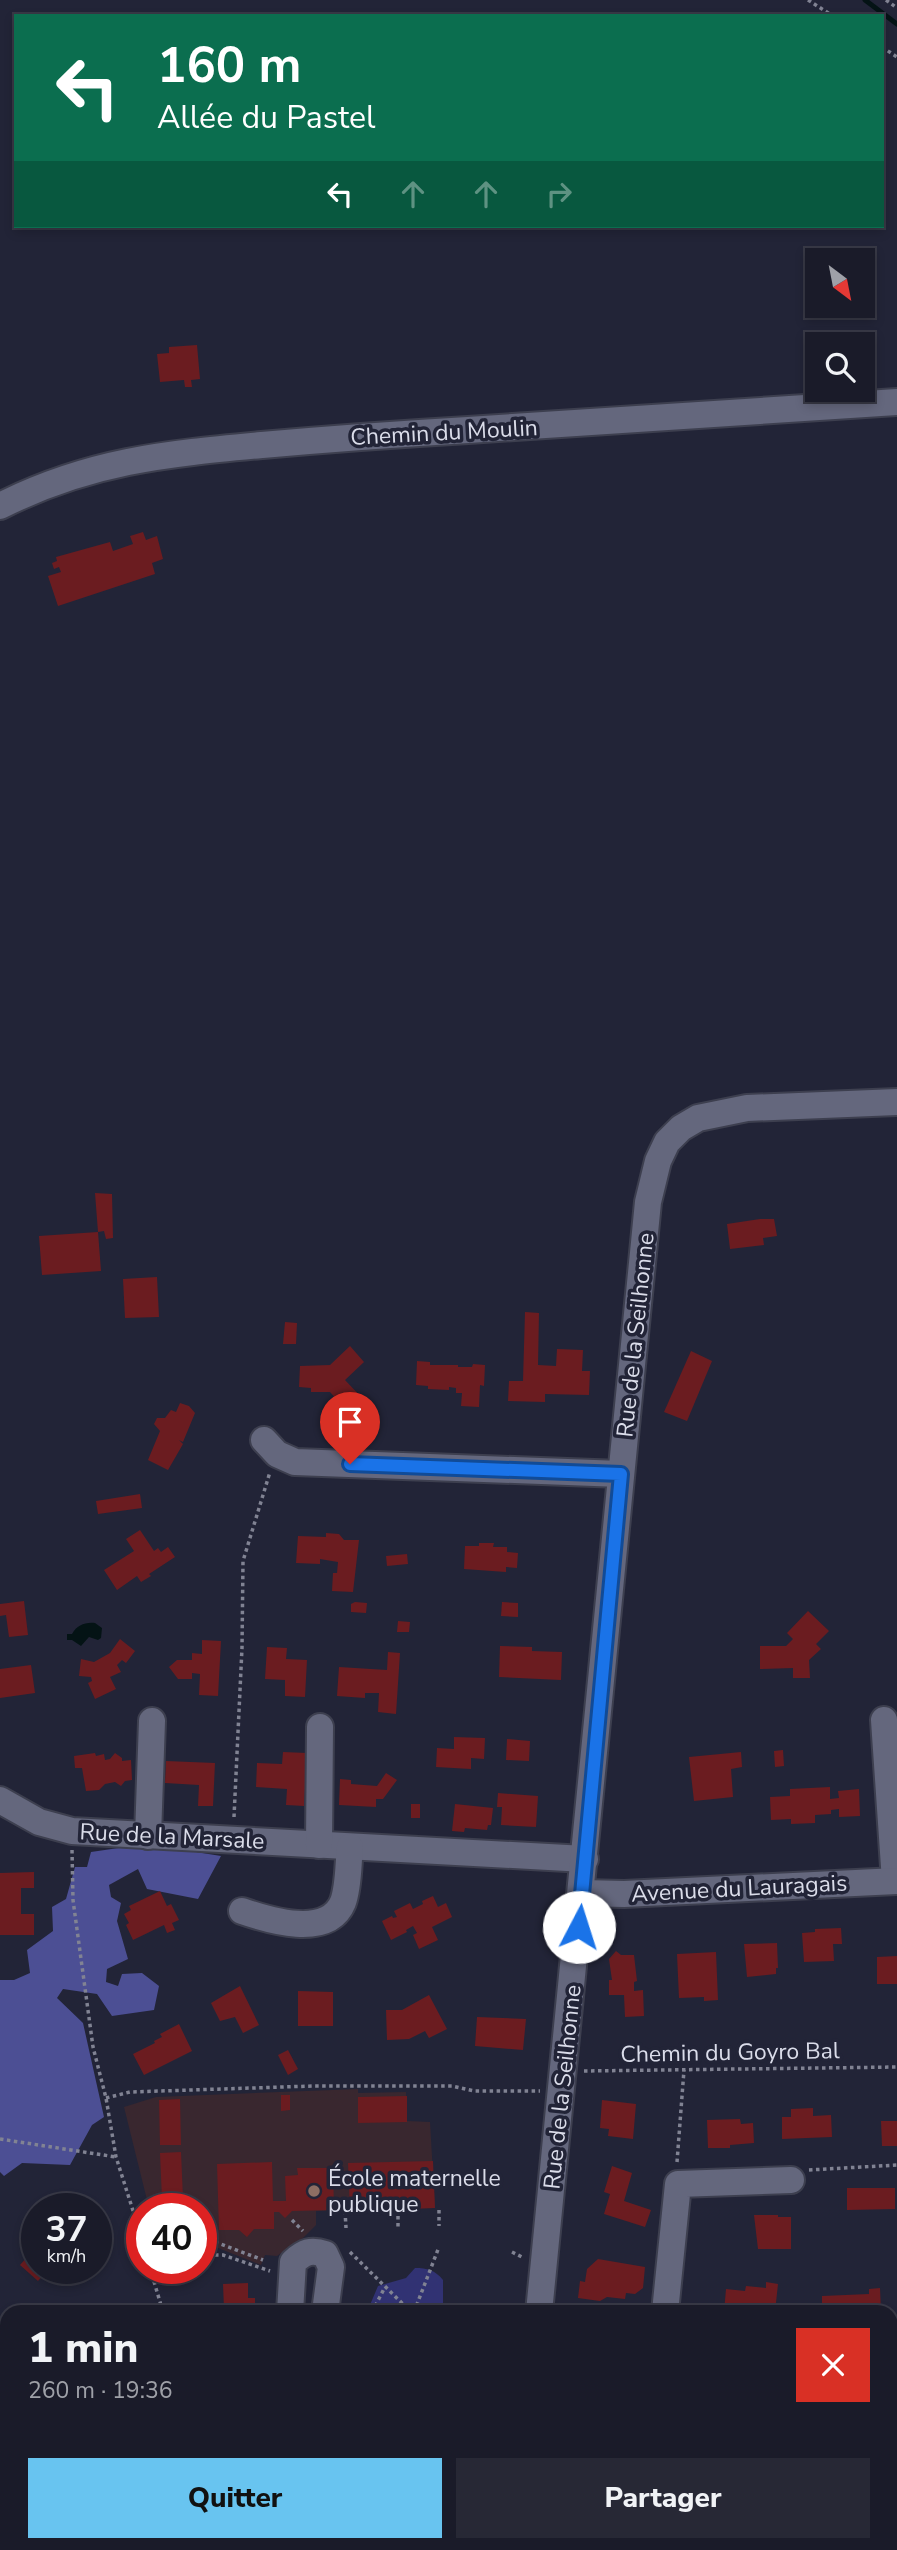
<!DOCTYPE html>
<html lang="fr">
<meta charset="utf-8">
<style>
body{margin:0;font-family:"Nunito Sans",sans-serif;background:#272835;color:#f1f3f6;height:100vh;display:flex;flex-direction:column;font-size:26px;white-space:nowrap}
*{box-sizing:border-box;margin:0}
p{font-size:23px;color:#9fa1a8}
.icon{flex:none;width:38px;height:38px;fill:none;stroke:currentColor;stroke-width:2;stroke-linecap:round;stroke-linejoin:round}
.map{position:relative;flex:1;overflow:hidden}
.side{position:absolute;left:0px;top:2305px;width:898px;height:247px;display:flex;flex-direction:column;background:#1a1b29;border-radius:21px 21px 0 0;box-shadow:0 4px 10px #0003,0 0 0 2px #383946}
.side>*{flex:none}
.guide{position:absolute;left:14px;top:14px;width:870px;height:214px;border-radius:0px;box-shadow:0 4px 10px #0003,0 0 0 2px #383946;background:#0b6e4f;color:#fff;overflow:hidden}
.needle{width:46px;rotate:148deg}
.tools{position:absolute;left:805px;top:248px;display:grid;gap:14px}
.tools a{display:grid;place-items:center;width:70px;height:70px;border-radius:0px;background:#1a1b29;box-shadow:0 4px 10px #0003,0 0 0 2px #383946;font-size:35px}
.speed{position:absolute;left:21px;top:2193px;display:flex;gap:14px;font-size:35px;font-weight:700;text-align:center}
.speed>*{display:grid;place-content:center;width:91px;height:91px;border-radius:50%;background:#1a1b29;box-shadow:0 4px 10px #0003,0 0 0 2px #383946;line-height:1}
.speed small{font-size:18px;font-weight:400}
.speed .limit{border:10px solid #d22;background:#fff;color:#111}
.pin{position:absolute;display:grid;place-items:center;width:60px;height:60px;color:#fff;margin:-72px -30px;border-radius:50% 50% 50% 0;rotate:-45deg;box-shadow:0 0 7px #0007}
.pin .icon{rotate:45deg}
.me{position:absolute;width:77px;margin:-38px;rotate:5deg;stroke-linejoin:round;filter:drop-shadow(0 0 5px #0008)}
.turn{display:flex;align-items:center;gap:24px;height:147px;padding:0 28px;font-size:32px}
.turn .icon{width:91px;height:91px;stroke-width:2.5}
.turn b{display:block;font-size:49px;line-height:60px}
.lanes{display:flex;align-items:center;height:66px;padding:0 28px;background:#0003;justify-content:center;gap:35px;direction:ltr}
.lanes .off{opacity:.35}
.round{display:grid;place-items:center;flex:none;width:74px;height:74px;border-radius:0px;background:#272835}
.headline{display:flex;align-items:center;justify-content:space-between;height:119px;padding:0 28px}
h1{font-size:42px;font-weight:800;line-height:52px}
.action{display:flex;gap:14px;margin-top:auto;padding:14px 28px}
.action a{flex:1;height:80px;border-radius:0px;background:#68c4f0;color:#111;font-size:28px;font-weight:800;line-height:80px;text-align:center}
.action a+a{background:#272835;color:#f1f3f6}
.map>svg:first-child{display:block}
.education{fill:#39272f}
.green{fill:#313273}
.forest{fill:#4c4f94}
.water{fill:#041315}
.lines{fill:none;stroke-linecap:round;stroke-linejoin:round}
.stream{stroke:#041315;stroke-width:5}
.building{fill:#6b1c20}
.minor-casing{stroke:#3d3f4f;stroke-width:30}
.path{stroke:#818393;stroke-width:3.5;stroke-dasharray:3.5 3.5;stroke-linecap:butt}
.minor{stroke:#64677d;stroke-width:26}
.route-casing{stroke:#114b97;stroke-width:18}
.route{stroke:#1a73e8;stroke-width:12}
.education-dot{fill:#8d6e63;stroke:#222437;stroke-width:2.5}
.labels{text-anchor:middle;stroke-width:7;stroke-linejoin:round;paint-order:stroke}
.street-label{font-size:23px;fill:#dadce9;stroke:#222437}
.poi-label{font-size:23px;fill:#dadce9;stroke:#222437;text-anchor:start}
</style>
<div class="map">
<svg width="897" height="2550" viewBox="0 0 897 2550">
<rect width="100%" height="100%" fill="#222437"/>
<polygon class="education" points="358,2089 358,2093 406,2092 407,2121 430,2122 435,2208 316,2211 316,2225 303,2238 277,2256 265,2255 261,2265 218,2248 201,2249 201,2208 149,2208 124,2107 156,2097"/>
<path class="green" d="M 415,2268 C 427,2268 435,2270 443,2280 L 443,2312 L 367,2312 L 378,2286 L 406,2278 Z"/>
<polygon class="forest" points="146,1844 221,1856 198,1899 147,1889 138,1869 109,1885 111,1897 121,1903 117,1921 128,1959 107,1969 106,1982 118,1986 122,1974 142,1973 159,1986 154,2010 112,2016 97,1994 63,1989 57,1998 83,2023 104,2117 92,2125 70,2165 22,2163 4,2176 0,2172 0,1980 14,1980 30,1973 27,1950 53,1931 52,1907 66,1899 75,1867 87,1867 91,1852"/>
<path class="water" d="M 95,1623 L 102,1628 L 101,1638 L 98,1640 L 89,1637 L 81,1646 L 72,1640 L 67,1640 L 67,1634 L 72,1634 C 77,1625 85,1622 95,1623 Z"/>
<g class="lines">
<polyline class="stream" points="865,0 897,24"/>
</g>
<g class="building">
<polygon points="197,345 200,379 191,380 192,387 185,387 184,380 160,382 157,354 169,353 169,347"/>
<polygon points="143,532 146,540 157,536 163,559 152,563 155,574 58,606 48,576 61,572 59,567 54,569 52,563 57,561 56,557 110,542 113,551 133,544 130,536"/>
<polygon points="95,1193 112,1194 113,1238 106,1239 104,1231 98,1232"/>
<polygon points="760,1219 774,1219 777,1236 763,1238 764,1245 730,1249 727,1224"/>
<polygon points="98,1232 101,1271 42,1275 39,1236"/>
<polygon points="157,1277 159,1317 125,1318 123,1279"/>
<polygon points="525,1312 539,1313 538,1365 556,1366 557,1349 583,1350 582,1371 590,1371 589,1395 545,1394 545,1402 508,1401 509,1381 523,1381"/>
<polygon points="285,1322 297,1323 296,1344 283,1344"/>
<polygon points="350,1346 364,1362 345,1380 362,1398 348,1412 330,1392 311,1392 311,1388 299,1387 300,1366 330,1365"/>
<polygon points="691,1351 712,1361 687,1421 664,1412"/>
<polygon points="417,1361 430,1362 430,1365 458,1365 458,1367 472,1367 473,1364 485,1365 484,1386 480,1385 479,1407 461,1406 462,1393 456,1393 456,1388 449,1387 449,1390 428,1389 428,1386 416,1385"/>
<polygon points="180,1403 189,1406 195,1413 183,1442 179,1440 183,1444 168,1470 148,1460 160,1431 154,1424 157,1418 165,1418 171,1410 176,1412"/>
<polygon points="140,1494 142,1508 98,1514 96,1501"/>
<polygon points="140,1530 154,1551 158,1548 161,1552 168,1547 175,1557 149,1574 151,1576 141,1582 137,1576 117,1590 104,1570 134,1551 126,1539"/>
<polygon points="326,1533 339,1534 344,1540 359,1540 353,1592 332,1591 333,1573 337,1573 338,1562 320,1559 320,1564 296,1563 298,1536 326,1537"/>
<polygon points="479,1543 494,1543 493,1547 507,1547 507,1552 518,1553 517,1568 506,1567 506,1572 464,1569 465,1546 479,1546"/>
<polygon points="407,1554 408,1564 387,1566 386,1556"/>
<polygon points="24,1601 28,1635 9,1637 6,1615 0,1616 0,1604"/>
<polygon points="355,1602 367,1603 366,1613 351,1612 351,1604"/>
<polygon points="502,1602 518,1603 518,1617 501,1616"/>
<polygon points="808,1611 829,1631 816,1644 821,1649 809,1660 810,1678 793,1678 793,1668 760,1669 760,1646 786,1646 793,1639 787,1633"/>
<polygon points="398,1621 410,1622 409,1632 397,1632"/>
<polygon points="120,1639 135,1651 126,1663 122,1660 117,1665 121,1672 110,1677 116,1689 95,1699 88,1683 92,1681 91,1677 79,1676 81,1659 94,1662 110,1653"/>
<polygon points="202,1640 221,1641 218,1696 199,1695 200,1674 192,1673 192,1679 178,1679 169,1667 177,1660 192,1660 192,1653 202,1654"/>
<polygon points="500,1646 532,1647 532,1651 562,1652 561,1680 499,1677"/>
<polygon points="267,1647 287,1648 286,1659 307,1660 305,1697 285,1696 285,1680 265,1679"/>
<polygon points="388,1652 400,1653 396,1714 378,1712 379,1693 365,1693 365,1698 337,1696 339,1667 387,1670"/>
<polygon points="31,1665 35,1693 0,1698 0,1669"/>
<polygon points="454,1737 485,1738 484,1759 471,1758 471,1769 436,1767 437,1748 454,1749"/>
<polygon points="507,1739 530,1741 529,1761 506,1760"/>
<polygon points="783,1750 784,1766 775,1767 774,1751"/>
<polygon points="283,1752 307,1753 304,1806 286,1805 287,1789 256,1787 257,1763 282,1764"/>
<polygon points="741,1752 742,1767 731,1769 733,1797 694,1801 689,1757"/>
<polygon points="95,1753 96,1756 104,1754 105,1760 110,1759 115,1753 122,1758 122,1761 131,1760 132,1780 125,1781 121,1786 115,1782 105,1784 99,1790 86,1791 82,1768 75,1768 74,1756"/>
<polygon points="166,1761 215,1763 213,1806 198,1806 199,1785 165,1783"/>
<polygon points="386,1773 397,1780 383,1799 376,1799 376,1807 339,1805 340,1779 351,1780 351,1784 377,1786"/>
<polygon points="830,1787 830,1799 839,1798 838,1791 859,1789 860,1816 839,1817 839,1809 831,1810 831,1814 815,1815 815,1823 791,1824 791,1819 771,1820 770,1797 790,1796 790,1789"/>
<polygon points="498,1793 538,1796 536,1827 501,1825 502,1807 497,1807"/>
<rect x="411" y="1804" width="9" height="14"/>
<polygon points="455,1804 493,1808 491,1825 488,1825 487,1830 465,1828 464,1832 452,1831"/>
<polygon points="34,1872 34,1888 21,1888 21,1914 34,1914 34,1935 0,1935 0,1873"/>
<polygon points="160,1891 167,1906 171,1904 179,1920 172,1923 175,1930 167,1933 164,1925 133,1940 126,1925 129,1923 124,1914 131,1910 129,1906"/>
<polygon points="433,1896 438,1907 446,1903 452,1917 432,1927 438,1940 419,1949 413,1935 417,1933 413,1926 406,1930 407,1932 391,1940 382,1921 392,1916 393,1918 397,1917 394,1911 410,1903 413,1909 423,1904 422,1901"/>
<polygon points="841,1928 842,1944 833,1944 834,1961 804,1962 802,1933 815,1932 815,1929"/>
<polygon points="777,1943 778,1968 776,1968 776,1974 747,1977 744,1944"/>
<polygon points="616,1951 621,1955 634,1955 637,1981 634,1982 634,1991 643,1990 644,2016 625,2017 624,1995 609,1995 609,1980 612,1980 609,1959"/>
<polygon points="716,1952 718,2000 704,2001 704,1997 679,1998 677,1954"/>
<polygon points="897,1956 897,1984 877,1984 877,1957"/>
<polygon points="240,1986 259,2025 243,2033 235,2017 220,2021 211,2003"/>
<polygon points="298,1991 333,1992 333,2026 298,2026"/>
<polygon points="429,1995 447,2029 429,2038 425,2031 409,2039 387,2040 386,2010 402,2010"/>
<polygon points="477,2017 526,2019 523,2050 475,2046"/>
<polygon points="179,2024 192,2051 144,2075 133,2054 155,2043 154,2041 162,2037 160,2034"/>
<polygon points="288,2050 298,2069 288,2075 278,2055"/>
<polygon points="281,2095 290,2095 290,2110 281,2111"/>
<polygon points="407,2096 407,2122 358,2123 358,2097"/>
<polygon points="180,2099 181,2145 160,2145 159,2100"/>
<polygon points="602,2100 636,2104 633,2139 608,2136 609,2129 600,2128"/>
<polygon points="813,2108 813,2116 831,2115 832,2137 782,2139 782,2117 791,2117 791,2109"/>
<polygon points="740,2119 741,2124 753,2123 754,2143 730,2145 730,2148 708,2148 707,2120"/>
<polygon points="881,2121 897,2121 897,2146 882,2146"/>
<polygon points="181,2152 183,2198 162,2199 160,2153"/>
<polygon points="433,2161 435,2208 350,2211 348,2163"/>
<polygon points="272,2162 273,2201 286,2201 285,2176 298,2175 297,2168 333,2168 334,2210 292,2211 285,2218 279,2212 274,2212 274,2229 254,2229 247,2237 239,2230 219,2230 217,2164"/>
<polygon points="612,2166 632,2173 624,2201 651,2210 645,2227 604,2214 610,2194 604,2192"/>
<polygon points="847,2188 895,2188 895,2209 847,2210"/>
<polygon points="754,2215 778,2215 778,2217 791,2217 791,2249 758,2249"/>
<polygon points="37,2246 37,2268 41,2268 46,2272 38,2281 20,2265"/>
<polygon points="598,2259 645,2267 643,2288 635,2294 626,2293 625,2299 607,2297 600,2301 578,2298 580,2281 585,2282 587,2269"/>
<polygon points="766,2282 778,2284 775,2312 724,2312 726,2289 745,2291 746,2286 766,2288"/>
<polygon points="248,2283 248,2298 255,2298 255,2308 251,2308 251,2312 227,2312 226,2309 224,2309 223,2284"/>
<polygon points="880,2288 881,2312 822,2312 822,2296 869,2294 869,2289"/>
</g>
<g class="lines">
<defs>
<g id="minor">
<path d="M 0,506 C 89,461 165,454 262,445 C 330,439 399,434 468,430 C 611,422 754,412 897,402"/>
<polyline points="264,1440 277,1454 295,1462 621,1474"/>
<polyline points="884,1720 895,1881"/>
<polyline points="0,1800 39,1822 72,1831 585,1859"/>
<polyline points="148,1836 152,1721"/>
<polyline points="319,1845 320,1727"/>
<polyline points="582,1893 624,1894 897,1881"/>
<path d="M 242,1911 C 268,1920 328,1939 343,1902 C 349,1885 348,1864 350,1847"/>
<path d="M 290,2312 L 293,2262 C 304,2252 311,2249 325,2254 L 331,2267 L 325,2312"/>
<polyline points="539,2312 648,1202 658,1161 667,1142 681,1128 698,1118 747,1108 897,1102"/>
<polyline points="665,2312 678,2184 791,2180"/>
<polyline points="891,2362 897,2363"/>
<polyline points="891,2441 897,2425"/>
<polyline points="891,2516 891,2548"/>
<polyline points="274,2544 275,2550"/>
<polyline points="324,2544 324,2550"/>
<polyline points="479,2544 480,2550"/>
<polyline points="513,2544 532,2550"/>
<polyline points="439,2550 457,2544"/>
<polyline points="817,2550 897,2548"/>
</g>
</defs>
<use href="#minor" class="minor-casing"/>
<g class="path">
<polyline points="808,0 833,16"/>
<polyline points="886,0 897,8"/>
<polyline points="882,47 897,57"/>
<polyline points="234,1817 242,1648 243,1561 270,1472"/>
<polyline points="72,1850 73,1900 93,2047 106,2098 116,2157 142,2239"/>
<polyline points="584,2071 897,2067"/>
<polyline points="106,2098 130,2092 313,2086 452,2086 474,2091 540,2091"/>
<polyline points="0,2139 116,2157"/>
<polyline points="677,2162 684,2070"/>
<polyline points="809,2170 897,2165"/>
<polyline points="398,2209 398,2227"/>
<polyline points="439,2210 439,2226"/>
<polyline points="345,2211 346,2228"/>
<polyline points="292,2220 303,2231"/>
<polyline points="201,2223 202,2237 263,2260"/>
<polyline points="350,2252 411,2312"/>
<polyline points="512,2252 522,2257"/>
<polyline points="201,2255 223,2255 270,2271"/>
<polyline points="150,2268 163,2312"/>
<polyline points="372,2312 385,2287"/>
<polyline points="414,2312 439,2247"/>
<polyline points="177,2544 177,2550"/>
</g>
<use href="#minor" class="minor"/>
</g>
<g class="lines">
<defs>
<polyline id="route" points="350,1464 621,1474 579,1927"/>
</defs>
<use href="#route" class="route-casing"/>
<use href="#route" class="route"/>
</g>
<circle class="education-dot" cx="314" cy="2191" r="7"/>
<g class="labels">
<g class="street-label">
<text transform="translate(444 432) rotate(-3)" y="8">Chemin du Moulin</text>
<text transform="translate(635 1335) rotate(-84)" y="8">Rue de la Seilhonne</text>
<text transform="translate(172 1836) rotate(3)" y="8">Rue de la Marsale</text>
<text transform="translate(739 1888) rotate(-3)" y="8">Avenue du Lauragais</text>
<text transform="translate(730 2052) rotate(-1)" y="8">Chemin du Goyro Bal</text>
<text transform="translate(562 2087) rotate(-84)" y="8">Rue de la Seilhonne</text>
</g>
<g class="poi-label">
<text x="328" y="2186">École maternelle<tspan x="328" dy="26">publique</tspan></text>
</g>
</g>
</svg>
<div class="tools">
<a><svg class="needle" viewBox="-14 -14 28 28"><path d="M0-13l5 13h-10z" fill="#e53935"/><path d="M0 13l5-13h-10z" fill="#9fa1a8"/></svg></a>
<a><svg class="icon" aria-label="search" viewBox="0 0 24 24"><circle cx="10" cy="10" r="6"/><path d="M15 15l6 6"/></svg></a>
</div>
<div class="speed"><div>37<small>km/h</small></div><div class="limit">40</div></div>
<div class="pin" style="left:350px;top:1464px;background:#d93025"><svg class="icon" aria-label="arrive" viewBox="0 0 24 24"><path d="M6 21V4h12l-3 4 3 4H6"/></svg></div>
<svg class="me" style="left:579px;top:1927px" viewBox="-20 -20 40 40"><circle r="19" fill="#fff"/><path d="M0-13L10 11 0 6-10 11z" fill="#1a73e8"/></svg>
<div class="guide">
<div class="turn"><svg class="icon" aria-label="left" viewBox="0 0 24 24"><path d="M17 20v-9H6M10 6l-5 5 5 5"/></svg><div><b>160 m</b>Allée du Pastel</div></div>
<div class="lanes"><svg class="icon" aria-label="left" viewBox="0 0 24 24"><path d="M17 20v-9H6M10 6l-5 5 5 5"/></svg><svg class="icon off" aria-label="ahead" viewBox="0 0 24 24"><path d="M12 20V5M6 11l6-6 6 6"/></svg><svg class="icon off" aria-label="ahead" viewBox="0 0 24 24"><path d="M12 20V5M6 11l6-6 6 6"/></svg><svg class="icon off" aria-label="right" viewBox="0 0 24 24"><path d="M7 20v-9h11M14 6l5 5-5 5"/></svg></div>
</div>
<section class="side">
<div class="headline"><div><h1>1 min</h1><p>260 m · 19:36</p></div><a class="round" style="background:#d93025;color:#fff"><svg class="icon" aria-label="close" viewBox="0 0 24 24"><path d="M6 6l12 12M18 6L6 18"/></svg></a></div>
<div class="action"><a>Quitter</a><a>Partager</a></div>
</section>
</div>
